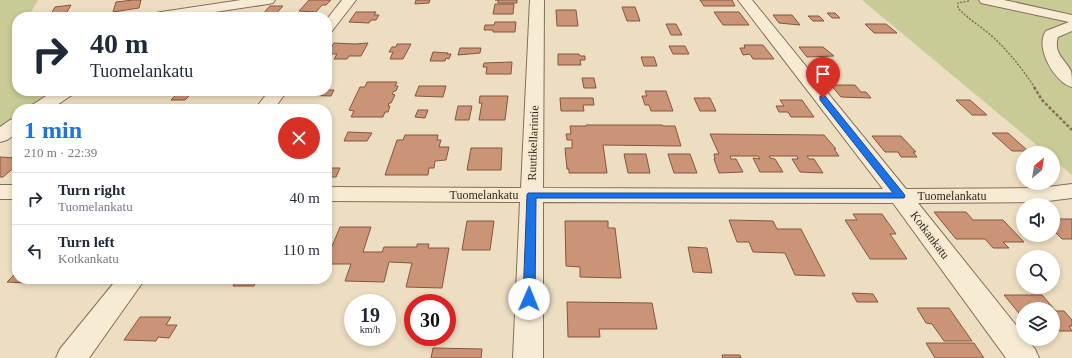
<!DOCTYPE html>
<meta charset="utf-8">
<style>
body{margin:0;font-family:Georgia,serif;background:#f6f6f7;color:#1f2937;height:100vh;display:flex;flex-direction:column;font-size:15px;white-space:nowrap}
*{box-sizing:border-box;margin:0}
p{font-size:13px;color:#747a83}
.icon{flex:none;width:22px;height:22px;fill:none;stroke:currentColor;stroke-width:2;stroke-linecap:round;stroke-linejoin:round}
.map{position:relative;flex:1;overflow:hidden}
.sheet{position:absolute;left:12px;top:104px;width:320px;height:180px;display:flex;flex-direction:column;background:#fff;border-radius:16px;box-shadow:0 2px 6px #0003}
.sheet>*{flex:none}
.guide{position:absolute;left:12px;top:12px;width:320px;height:84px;border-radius:16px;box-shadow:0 2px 6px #0003;background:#fff;color:#1f2937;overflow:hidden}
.needle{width:26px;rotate:30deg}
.fabs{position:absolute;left:1016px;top:146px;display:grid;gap:8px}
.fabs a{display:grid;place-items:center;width:44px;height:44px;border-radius:50%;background:#fff;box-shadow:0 2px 6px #0003;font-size:20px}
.speed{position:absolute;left:344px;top:294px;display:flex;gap:8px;font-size:20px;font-weight:700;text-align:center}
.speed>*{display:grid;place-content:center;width:52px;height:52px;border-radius:50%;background:#fff;box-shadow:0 2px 6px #0003;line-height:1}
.speed small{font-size:10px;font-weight:400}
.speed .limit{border:6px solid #d22;background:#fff;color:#111}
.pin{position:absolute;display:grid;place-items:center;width:34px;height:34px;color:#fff;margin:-41px -17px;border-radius:50% 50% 50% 0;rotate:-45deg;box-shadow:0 0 4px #0007}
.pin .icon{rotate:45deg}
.me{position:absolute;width:44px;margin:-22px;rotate:1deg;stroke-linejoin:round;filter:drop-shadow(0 0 3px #0008)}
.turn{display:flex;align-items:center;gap:14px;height:84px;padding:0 12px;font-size:18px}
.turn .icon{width:52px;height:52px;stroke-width:2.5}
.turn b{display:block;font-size:28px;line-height:34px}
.round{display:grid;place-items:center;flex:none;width:42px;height:42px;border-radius:21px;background:#f6f6f7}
.summary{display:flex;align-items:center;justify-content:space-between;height:68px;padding:0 12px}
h1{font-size:24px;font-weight:600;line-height:30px;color:#1a73e8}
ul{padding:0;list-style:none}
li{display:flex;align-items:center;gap:12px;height:52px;padding:0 12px;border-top:1px solid #e0e1e3}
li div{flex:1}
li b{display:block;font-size:15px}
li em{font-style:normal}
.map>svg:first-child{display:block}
.green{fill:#c8cb95}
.building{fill:#cb9477;stroke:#85563f}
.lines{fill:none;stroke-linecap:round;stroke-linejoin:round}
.minor-casing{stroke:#866e59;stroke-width:2}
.path-far1{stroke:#866e59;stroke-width:1.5;stroke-dasharray:2 1.5;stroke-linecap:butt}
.path{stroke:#866e59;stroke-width:2.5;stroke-dasharray:3 2;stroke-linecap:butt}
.minor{fill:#f8ebd4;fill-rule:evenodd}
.route{fill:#1a73e8;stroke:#114b97}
.labels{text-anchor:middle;stroke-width:4;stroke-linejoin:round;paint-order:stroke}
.street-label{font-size:12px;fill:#36271d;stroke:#f5e8d0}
</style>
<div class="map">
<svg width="1072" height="358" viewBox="0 0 1072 358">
<rect width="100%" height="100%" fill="#edddc1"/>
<g class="green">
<polygon points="0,0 38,0 28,17 17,17 17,91 55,91 28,109 17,109 17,116 0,127"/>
<polygon points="862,0 1072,0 1072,175 1053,159 1053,153 1046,153"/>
</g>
<g class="building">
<polygon points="133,0 141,0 139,8 113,12 116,2"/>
<polygon points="309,0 331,0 326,5 322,5 316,12 299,11"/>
<polygon points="416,0 430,0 429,3 415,4"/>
<polygon points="495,0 517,0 517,3 498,3 498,0"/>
<polygon points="700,0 732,0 735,6 704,6"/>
<polygon points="495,4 514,4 513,14 493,14"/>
<polygon points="71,5 67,12 51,14 55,7"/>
<polygon points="270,6 283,6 273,17 260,17"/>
<polygon points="622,7 635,7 640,21 627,21"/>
<polygon points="556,10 576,10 578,26 557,26"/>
<polygon points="356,12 376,12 374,15 379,15 376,20 371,20 369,23 349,22"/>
<polygon points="714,12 739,12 749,25 723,25"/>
<polygon points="827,13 835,13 840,18 832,18"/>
<polygon points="773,15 792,15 800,25 779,23"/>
<polygon points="808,16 819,16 824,21 813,21"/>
<polygon points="495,22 516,22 515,32 493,32 493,30 484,30 485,25 494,25"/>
<polygon points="666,24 676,24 682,35 671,35"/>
<polygon points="865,24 886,24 897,33 874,33"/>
<polygon points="334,43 355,44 368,43 361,56 349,56 347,59 334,59 337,54 327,54"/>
<polygon points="397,44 411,44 403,59 390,59 393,52 389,52 392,47 396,47"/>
<polygon points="744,45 763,45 774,59 753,59 750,54 743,55 740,48 745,48"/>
<polygon points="669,46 685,46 689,54 673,54"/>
<polygon points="799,47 823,47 834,56 807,57"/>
<polygon points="460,48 481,48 480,53 458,55"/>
<polygon points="433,52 448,53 447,54 451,54 449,59 446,58 445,61 430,61"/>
<polygon points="558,54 579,54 580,56 585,56 585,60 580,60 581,65 558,65"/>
<polygon points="641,57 654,57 657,66 644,66"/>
<polygon points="512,62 511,74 486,74 487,67 483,67 484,63"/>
<polygon points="582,78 594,78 596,88 584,88"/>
<polygon points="367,82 397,82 395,86 398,86 396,91 394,91 392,94 395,95 391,103 389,103 388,106 390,106 388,112 385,112 383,117 351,117 354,111 349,110 360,87 365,87"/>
<polygon points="831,85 855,85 861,92 866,92 871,98 841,97"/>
<polygon points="419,86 446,86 443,97 415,96"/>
<polygon points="327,90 334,90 331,96 298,95 301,91 327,91"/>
<polygon points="180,91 194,91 185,100 171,100"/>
<polygon points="645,91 666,91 673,111 651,111 649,105 645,105 642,96 647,96"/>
<polygon points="480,96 508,96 505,120 479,120 482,103 479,103"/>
<polygon points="560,98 593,98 594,105 583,105 584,111 561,111"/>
<polygon points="694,98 710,98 716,111 700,111"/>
<polygon points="780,100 802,100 814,117 791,117 788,112 779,112 776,106 784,106"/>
<polygon points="956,100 970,100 987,115 972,115"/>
<polygon points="289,106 320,107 319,109 288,109"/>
<polygon points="458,106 472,106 469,120 455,120"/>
<polygon points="418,110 428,110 425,118 415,117"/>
<polygon points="586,125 662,125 663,126 675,126 681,146 603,145 607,173 569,173 569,169 567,169 565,148 572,148 572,140 567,140 566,134 571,134 570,126 586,126"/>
<polygon points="348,132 372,133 367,141 344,141"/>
<polygon points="992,133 1008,133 1028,151 1012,151"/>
<polygon points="710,134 824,135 836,149 834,149 839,156 807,156 809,159 814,159 823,173 800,172 792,159 798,159 797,156 769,156 770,158 775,159 783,172 760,172 753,158 760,159 758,156 730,156 731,159 736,159 743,172 719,173 714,159 715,159 714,154 719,154"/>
<polygon points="405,135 438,135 437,140 441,140 439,147 449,147 446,160 435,161 434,168 429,168 428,175 385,175 397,140 403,140"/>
<polygon points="872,136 901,136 916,152 913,152 917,157 901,157 898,152 885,152"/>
<polygon points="471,148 502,148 501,170 467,170"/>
<polygon points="624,154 646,154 650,173 628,173"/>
<polygon points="668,154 690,154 697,173 674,173"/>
<polygon points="0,157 17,158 17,165 3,177 0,177"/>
<polygon points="327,168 340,168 336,177 327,177"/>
<polygon points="934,212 966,212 973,220 1003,220 1024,242 1003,242 1009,248 993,248 985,239 956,239"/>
<polygon points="853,214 882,214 896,234 890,234 907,259 870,259 845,220 857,220"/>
<polygon points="1053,219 1072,219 1072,239 1062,239 1053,230"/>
<polygon points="729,220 773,221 777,229 801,229 825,276 795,275 785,253 753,252 749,242 737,242"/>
<polygon points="467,221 494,221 490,250 462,250"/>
<polygon points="565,221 608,221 608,228 615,228 621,278 580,277 580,267 566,266"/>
<polygon points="340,227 371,227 363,252 382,252 384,247 417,247 417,244 429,244 428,248 449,248 442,288 406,287 412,263 389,262 384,282 345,281 351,264 327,264 327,258"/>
<polygon points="688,247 707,248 712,273 693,272"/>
<polygon points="17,272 17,279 29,279 26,283 7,282"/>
<polygon points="237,279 257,279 254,286 233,286"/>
<polygon points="852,293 873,294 878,302 857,302"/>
<polygon points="1004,295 1042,295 1056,311 1064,311 1072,320 1072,326 1069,326 1072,331 1053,331 1053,309 1023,309 1023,318"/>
<polygon points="567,302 652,303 657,329 599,329 600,337 568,337"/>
<polygon points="917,308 949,308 972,341 944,341 932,324 926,323"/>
<polygon points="140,317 171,317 166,325 177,325 169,338 158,337 156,341 124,340"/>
<polygon points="926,343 974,343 984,358 935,358"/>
<polygon points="433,348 482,349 481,358 431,358"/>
<polygon points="722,355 740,355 741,358 723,358"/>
</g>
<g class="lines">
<defs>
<g id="minor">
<polygon points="241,0 275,0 273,3 268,4 182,17 154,16 156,13 161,12"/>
<polygon points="342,0 356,0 332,31 327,32 327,19"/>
<polygon points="530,0 544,0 543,188 883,189 738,0 752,0 906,189 1040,188 1072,184 1072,198 1040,202 918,203 1023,334 1023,339 1027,339 1035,349 1039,358 1006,358 893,203 543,202 543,358 513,358 520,202 327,201 327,187 521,188"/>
<path d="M 979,0 L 1004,0 L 1072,15 L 1072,31 L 1058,37 C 1053,54 1065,59 1071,71 C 1072,75 1072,83 1072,87 C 1055,83 1034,47 1046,31 L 1069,22 L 981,3 Z"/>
<polygon points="54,91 75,91 72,95 51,109 30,109 32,105"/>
<polygon points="269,91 287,91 274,109 255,109"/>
<polygon points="17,118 17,133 7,140 0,142 0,127 10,120"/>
<rect x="0" y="185" width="17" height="14"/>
<polygon points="117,279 145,279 89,358 56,358 60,349"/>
</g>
</defs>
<use href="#minor" class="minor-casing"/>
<path class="path-far1" d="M 969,1 L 958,3 L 958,8 C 969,20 982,27 994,38 C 1010,53 1023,70 1035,88"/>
<polyline class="path" points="1034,87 1042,100 1072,130"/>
<use href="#minor" class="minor"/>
</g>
<polygon class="route" points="820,96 825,96 904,194 905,196 904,198 536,198 535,299 533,302 529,303 525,302 523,299 527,195 528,193 893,193 820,100"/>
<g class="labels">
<g class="street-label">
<text transform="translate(533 143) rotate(-88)" y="4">Ruutikellarintie</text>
<text x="484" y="199">Tuomelankatu</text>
<text x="952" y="200">Tuomelankatu</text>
<text transform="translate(930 235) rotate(53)" y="4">Kotkankatu</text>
</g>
</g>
</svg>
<div class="fabs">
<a><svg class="needle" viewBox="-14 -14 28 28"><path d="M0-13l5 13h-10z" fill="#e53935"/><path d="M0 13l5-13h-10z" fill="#747a83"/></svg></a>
<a><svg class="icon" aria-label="sound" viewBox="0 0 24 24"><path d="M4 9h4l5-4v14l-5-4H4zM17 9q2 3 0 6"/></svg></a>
<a><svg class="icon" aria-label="search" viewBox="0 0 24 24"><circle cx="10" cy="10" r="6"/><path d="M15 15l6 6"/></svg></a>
<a><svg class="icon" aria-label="layers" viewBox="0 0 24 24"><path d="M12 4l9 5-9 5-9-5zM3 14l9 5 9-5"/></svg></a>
</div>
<div class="speed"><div>19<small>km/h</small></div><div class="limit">30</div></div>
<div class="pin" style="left:823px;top:98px;background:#d93025"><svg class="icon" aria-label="arrive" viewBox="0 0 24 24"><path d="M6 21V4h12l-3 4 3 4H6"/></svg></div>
<svg class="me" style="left:529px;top:299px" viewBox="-20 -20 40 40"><circle r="19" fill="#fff"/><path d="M0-13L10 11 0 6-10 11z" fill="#1a73e8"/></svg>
<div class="guide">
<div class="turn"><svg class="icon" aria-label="right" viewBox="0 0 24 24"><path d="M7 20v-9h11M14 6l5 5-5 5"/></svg><div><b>40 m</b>Tuomelankatu</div></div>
</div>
<section class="sheet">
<div class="summary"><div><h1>1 min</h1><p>210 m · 22:39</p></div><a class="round" style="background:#d93025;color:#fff"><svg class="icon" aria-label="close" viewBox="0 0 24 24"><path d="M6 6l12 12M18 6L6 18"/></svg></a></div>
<ul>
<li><svg class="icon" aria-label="right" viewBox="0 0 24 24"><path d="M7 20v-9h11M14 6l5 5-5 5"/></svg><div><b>Turn right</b><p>Tuomelankatu</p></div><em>40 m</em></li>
<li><svg class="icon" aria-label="left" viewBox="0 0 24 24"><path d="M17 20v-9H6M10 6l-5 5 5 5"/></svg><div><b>Turn left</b><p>Kotkankatu</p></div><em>110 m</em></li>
</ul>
</section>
</div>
